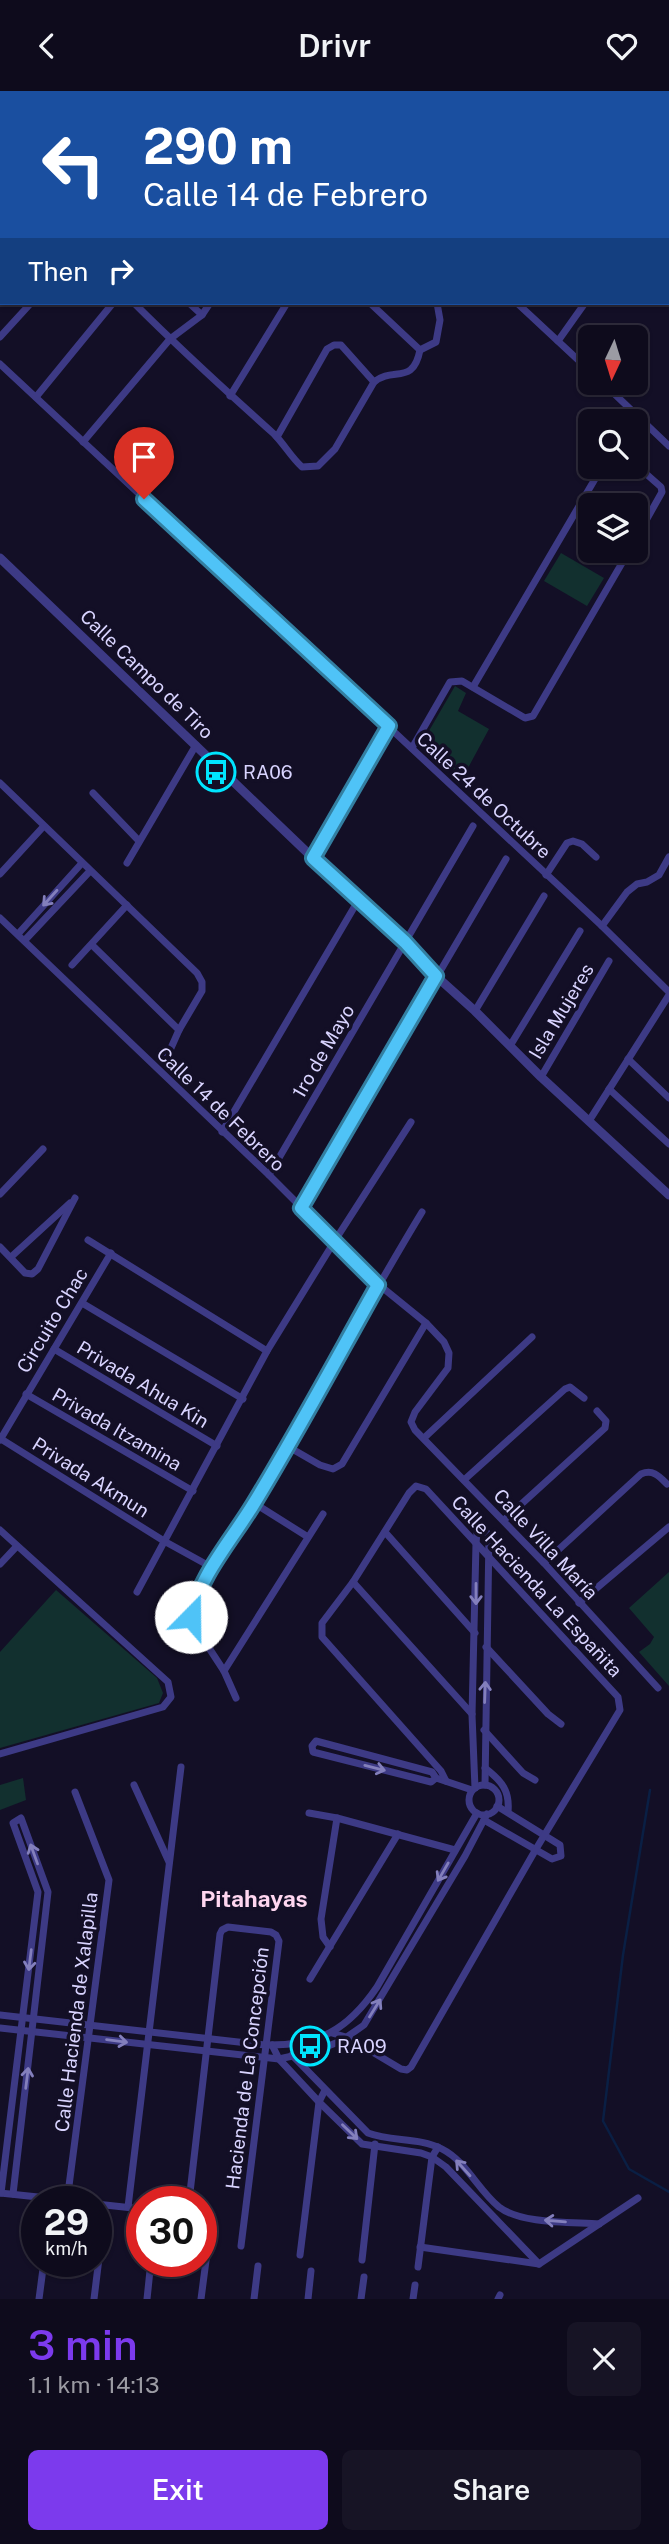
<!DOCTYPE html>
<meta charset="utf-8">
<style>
body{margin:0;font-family:"Public Sans",sans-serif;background:#171425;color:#f1f3f6;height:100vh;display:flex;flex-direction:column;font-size:26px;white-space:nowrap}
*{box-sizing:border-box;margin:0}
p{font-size:23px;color:#9b9ba3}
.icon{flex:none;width:38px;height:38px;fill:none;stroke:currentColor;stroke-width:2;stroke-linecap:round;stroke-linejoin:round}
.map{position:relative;height:2208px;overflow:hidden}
.drawer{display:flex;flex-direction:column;background:#0e0b1c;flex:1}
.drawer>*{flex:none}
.hud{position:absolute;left:0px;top:0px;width:670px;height:214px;box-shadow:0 2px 5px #0004,0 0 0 2px #2e2b3b;background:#1a4fa0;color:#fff;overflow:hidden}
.needle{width:46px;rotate:184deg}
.tools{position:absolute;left:578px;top:234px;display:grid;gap:14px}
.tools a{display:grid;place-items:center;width:70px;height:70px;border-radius:10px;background:#0e0b1c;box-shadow:0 2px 5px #0004,0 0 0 2px #2e2b3b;font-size:35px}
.speed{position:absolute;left:21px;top:2095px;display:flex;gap:14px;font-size:35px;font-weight:700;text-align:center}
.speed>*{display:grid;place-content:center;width:91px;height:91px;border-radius:50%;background:#0e0b1c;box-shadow:0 2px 5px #0004,0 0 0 2px #2e2b3b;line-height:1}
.speed small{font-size:18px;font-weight:400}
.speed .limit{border:10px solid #d22;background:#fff;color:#111}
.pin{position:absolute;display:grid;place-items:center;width:60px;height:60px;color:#fff;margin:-72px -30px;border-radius:50% 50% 50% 0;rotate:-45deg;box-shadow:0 0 7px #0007}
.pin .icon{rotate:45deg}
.me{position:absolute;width:77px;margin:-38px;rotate:22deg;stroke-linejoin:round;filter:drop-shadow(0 0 5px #0008)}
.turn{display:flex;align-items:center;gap:24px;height:147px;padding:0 28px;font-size:32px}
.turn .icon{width:91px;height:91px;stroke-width:2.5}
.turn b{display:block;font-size:49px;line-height:60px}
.then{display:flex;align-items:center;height:66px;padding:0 28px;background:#0003;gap:14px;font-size:26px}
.round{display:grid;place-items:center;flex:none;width:74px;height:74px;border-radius:10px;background:#171425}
.headline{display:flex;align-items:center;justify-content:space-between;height:119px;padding:0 28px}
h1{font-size:42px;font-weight:600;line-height:52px;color:#7c3aed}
.action{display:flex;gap:14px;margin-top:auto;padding:14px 28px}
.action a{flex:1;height:80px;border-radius:10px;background:#7c3aed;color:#fff;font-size:28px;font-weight:600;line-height:80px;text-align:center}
.action a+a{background:#171425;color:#f1f3f6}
header{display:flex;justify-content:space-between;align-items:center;height:91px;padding:0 28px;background:#0e0b1c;font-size:32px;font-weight:600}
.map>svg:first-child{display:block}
.green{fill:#12302f}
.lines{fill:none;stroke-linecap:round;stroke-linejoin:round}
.stream{stroke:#0a1f44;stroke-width:2.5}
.minor{stroke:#3d3a85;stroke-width:7}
.tertiary{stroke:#3d3a85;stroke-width:9}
.oneway{stroke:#837fbc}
.route-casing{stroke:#337fa1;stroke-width:18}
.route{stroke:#4fc3f7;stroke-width:12}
.labels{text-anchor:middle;stroke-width:7;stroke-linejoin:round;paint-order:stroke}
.street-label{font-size:19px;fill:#d9d4ff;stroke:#130f26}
.poi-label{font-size:19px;fill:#d9d4ff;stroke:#130f26;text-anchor:start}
.quarter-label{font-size:23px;font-weight:bold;fill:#ffd6f0;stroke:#130f26}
</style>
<header><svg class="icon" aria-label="back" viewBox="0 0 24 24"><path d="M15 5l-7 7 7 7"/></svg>Drivr<svg class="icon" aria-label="heart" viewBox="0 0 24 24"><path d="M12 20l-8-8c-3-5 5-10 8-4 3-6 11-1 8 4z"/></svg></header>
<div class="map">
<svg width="669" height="2208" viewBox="0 0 669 2208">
<rect width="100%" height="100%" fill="#130f26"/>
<g class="green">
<polygon points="561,462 604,487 587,515 544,490"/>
<polygon points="455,595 466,602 458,620 489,638 461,690 437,665 441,659 426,645"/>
<polygon points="669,1481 669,1595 639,1561 650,1553 654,1546 629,1517"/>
<polygon points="56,1499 157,1587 163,1602 159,1612 0,1657 0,1561"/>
<polygon points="23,1687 26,1709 0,1719 0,1694"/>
</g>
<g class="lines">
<polyline class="stream" points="650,1699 623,1864 603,2030 629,2078 669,2101"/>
<g class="minor">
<polyline points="54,0 56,2"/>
<polyline points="151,0 153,2"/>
<polyline points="224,0 226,2"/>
<polyline points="294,0 296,2"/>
<polyline points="494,0 496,2"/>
<polyline points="654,0 657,2"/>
<polyline points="37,2 39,0"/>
<polyline points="456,2 457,0"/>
<polyline points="640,2 641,0"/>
<polyline points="668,8 669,8"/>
<polyline points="0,27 2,29"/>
<polyline points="0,41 2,39"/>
<polyline points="0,83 2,84"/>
<polyline points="668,83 669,82"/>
<polyline points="0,146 2,144"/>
<polyline points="668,170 669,170"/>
<path d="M 134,212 C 179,257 226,300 274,343 C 284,353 291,366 302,376 L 318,375 L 335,358 L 374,291 C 393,275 413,295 420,259"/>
<polyline points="189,212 202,224"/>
<polyline points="370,212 420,259"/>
<polyline points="517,212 590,280"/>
<polyline points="0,246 31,212"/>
<polyline points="558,250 585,212"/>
<polyline points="420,259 436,251 440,229 437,212"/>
<polyline points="0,273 602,835 669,901"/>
<polyline points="603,292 669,355"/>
<polyline points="230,305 287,212"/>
<polyline points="36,306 113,212"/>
<polyline points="277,346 327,258 334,254 341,254 374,291"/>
<polyline points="83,351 170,248 202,224 210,212"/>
<polyline points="635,373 661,396 662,401 635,449"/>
<polyline points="473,596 602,376"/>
<polyline points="412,657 450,591 462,590 525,627 533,625 629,460"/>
<polyline points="0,692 197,882 202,891 202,900 179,939 167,966"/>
<polyline points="93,702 139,750"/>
<polyline points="313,767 389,635"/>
<polyline points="127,772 196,654"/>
<polyline points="0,783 43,736"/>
<polyline points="546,784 567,752 573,750 582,753 596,766"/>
<polyline points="0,827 269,1084 378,1193 426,1232 444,1251 449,1262 448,1277 415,1321 411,1331 415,1339 544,1472 658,1597"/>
<polyline points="602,835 627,801 637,793 647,791 659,784 669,766"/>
<polyline points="18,843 82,772"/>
<polyline points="25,849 90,780"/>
<polyline points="92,854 179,939"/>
<polyline points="72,874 127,814"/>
<polyline points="475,920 544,805"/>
<polyline points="510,955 580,840"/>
<polyline points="628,968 669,1007"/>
<polyline points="541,986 609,870"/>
<polyline points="609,998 669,1053"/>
<polyline points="589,1030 669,904"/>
<polyline points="222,1041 359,808"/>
<polyline points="269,1084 473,735"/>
<polyline points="0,1103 43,1058"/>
<polyline points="301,1117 506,768"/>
<polyline points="88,1149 267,1260"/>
<polyline points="0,1156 25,1182 32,1183 38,1178 75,1107"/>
<polyline points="11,1166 70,1112"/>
<polyline points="82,1212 243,1308"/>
<polyline points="54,1258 217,1355"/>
<polyline points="26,1303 193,1400"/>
<polyline points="424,1347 532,1246"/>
<polyline points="1,1348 164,1450 213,1477"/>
<polyline points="0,1349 111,1162"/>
<polyline points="287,1355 320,1374 333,1378 342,1373 426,1232"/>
<polyline points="464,1389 565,1298 570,1296 584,1307"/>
<polyline points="254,1412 308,1446"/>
<polyline points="504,1429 605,1337 606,1330 597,1320"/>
<polyline points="0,1439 168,1591 171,1606 163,1616 0,1663"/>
<polyline points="385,1441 475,1542"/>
<path d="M 544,1472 L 641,1383 C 653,1378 659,1385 667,1393"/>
<polyline points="0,1473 17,1455"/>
<polyline points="353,1491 472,1623"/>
<polyline points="137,1501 267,1260 334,1151 411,1031"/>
<polyline points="579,1512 669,1436"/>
<polyline points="486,1556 548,1623 561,1633"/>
<polyline points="224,1580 323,1423"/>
<path d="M 236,1607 L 224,1580 L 194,1534 C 186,1515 211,1479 222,1462 C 293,1351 354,1233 422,1121"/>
<polyline points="484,1639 523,1682 535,1689"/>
<path d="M 485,1677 C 502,1690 510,1700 508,1721"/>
<polyline points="436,1687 431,1691 313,1661 312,1655 316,1650 432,1681 436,1687 472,1699"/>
<polyline points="134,1694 169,1771"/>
<circle cx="484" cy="1709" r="15"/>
<polyline points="475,1697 472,1624 476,1452 477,1442 484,1439 489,1444 485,1694"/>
<polyline points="309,1722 337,1727 455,1759"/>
<polyline points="484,1729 552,1768 561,1765 560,1754 497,1715"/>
<polyline points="330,1856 323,1846 321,1828 337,1727"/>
<polyline points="310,1888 398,1743"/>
<path d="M 0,1924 L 265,1954 C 318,1955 347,1940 377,1896 L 477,1722"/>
<polyline points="0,1937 279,1968 315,1960 341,1950 364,1934 465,1765 487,1723"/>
<polyline points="332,1942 349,1947 401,1978 407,1979 411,1976 536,1758 620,1619 618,1606 426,1398 416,1395 409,1402 353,1491 322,1532 322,1546 441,1680 446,1690"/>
<polyline points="272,1954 279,1968 319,2011 362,2053 421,2062 432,2066 446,2076 539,2173"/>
<path d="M 292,1964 L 368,2042 C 391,2051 419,2046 442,2058 C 466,2070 478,2099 499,2116 C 521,2133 571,2131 599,2133"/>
<polyline points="0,2102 76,2110"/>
<polyline points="1,2102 38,1801 13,1732 21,1727 48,1801 13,2103"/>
<polyline points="67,2110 109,1789 75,1701"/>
<polyline points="189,2110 220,1843 222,1839 228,1836 271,1841 276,1844 279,1850 241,2155"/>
<polyline points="96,2113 142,2118"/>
<polyline points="128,2116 181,1676"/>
<polyline points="420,2156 539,2173 638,2107"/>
<polyline points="300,2164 319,2011 325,1999"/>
<polyline points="362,2169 375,2053"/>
<polyline points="418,2176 432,2066 438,2056"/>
<polyline points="39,2208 44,2170"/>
<polyline points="94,2208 101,2151"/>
<polyline points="147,2208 151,2170"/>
<polyline points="201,2208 207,2162"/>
<polyline points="254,2208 258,2175"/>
<polyline points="308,2208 311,2180"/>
<polyline points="361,2208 364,2186"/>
<polyline points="413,2208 415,2194"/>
<polyline points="498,2208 500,2204"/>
</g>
<polyline class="tertiary" points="0,467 313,767 405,851 436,885 475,920 541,986 669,1104"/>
</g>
<defs><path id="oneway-shaft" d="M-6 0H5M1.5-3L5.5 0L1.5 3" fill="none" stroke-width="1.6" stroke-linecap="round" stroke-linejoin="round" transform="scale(1.75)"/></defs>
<g class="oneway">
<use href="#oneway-shaft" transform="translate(50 807) rotate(132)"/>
<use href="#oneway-shaft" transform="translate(476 1503) rotate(90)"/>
<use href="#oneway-shaft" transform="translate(485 1601) rotate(-88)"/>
<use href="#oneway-shaft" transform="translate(375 1677) rotate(14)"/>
<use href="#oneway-shaft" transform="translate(34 1763) rotate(-110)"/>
<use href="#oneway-shaft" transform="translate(443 1781) rotate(120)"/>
<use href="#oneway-shaft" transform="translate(30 1869) rotate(97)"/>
<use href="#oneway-shaft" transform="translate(375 1917) rotate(-58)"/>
<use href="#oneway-shaft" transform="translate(117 1950) rotate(7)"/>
<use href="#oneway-shaft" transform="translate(27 1987) rotate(-83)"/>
<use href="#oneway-shaft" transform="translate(350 2041) rotate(44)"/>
<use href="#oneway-shaft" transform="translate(463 2077) rotate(-132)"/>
<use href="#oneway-shaft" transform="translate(555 2130) rotate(-175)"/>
</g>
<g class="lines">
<defs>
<path id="route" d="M 144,408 L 389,635 L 313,767 L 405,851 L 436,885 L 301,1117 L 378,1194 C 337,1267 297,1342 253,1414 C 233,1447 198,1487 191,1526"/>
</defs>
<use href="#route" class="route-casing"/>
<use href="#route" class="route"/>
</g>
<defs>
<symbol id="bus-ring" viewBox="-11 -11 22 22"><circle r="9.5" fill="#130f26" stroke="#00e5ff" stroke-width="1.5"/><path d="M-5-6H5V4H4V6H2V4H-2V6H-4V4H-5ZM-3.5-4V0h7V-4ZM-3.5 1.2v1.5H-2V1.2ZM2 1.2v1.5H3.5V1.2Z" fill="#00e5ff"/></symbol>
</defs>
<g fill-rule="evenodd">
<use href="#bus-ring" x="194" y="659" width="44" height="44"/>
<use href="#bus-ring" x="288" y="1933" width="44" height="44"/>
</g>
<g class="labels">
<g class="street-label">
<text transform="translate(147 583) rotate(44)" y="7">Calle Campo de Tiro</text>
<text transform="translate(484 704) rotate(43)" y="7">Calle 24 de Octubre</text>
<text transform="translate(561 920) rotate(-59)" y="7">Isla Mujeres</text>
<text transform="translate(323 960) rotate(-60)" y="7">1ro de Mayo</text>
<text transform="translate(221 1018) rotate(44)" y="7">Calle 14 de Febrero</text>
<text transform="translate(52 1229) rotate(-59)" y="7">Circuito Chac</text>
<text transform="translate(143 1293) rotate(31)" y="7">Privada Ahua Kin</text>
<text transform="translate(117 1338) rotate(30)" y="7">Privada Itzamina</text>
<text transform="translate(91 1386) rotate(32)" y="7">Privada Akmun</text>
<text transform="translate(546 1453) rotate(47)" y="7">Calle Villa María</text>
<text transform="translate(537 1495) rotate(47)" y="7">Calle Hacienda La Españita</text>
<text transform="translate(76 1921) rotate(-83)" y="7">Calle Hacienda de Xalapilla</text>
<text transform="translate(247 1977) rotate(-83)" y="7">Hacienda de La Concepción</text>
</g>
<g class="poi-label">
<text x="243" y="688">RA06</text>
<text x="337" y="1962">RA09</text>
</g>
<g class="quarter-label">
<text x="254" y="1816">Pitahayas</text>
</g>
</g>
</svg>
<div class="tools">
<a><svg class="needle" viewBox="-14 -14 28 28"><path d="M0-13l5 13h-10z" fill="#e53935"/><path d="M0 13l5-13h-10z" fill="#9b9ba3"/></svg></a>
<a><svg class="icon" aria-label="search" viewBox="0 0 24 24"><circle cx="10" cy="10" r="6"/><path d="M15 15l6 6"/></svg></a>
<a><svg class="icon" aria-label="layers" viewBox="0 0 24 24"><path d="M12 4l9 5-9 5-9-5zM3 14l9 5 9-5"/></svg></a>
</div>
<div class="speed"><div>29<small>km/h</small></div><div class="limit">30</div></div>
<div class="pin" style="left:144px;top:408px;background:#d93025"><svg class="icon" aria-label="arrive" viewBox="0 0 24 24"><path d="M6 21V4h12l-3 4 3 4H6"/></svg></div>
<svg class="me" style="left:191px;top:1526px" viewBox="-20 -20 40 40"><circle r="19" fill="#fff"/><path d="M0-13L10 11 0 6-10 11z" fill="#4fc3f7"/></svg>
<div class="hud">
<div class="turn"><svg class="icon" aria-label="left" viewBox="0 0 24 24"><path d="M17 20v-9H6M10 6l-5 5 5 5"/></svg><div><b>290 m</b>Calle 14 de Febrero</div></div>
<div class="then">Then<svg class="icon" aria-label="right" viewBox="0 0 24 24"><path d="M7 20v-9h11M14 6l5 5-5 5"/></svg></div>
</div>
</div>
<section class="drawer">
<div class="headline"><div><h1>3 min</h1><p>1.1 km · 14:13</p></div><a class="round"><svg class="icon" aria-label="close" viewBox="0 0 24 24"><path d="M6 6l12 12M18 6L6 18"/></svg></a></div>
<div class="action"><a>Exit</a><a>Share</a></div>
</section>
